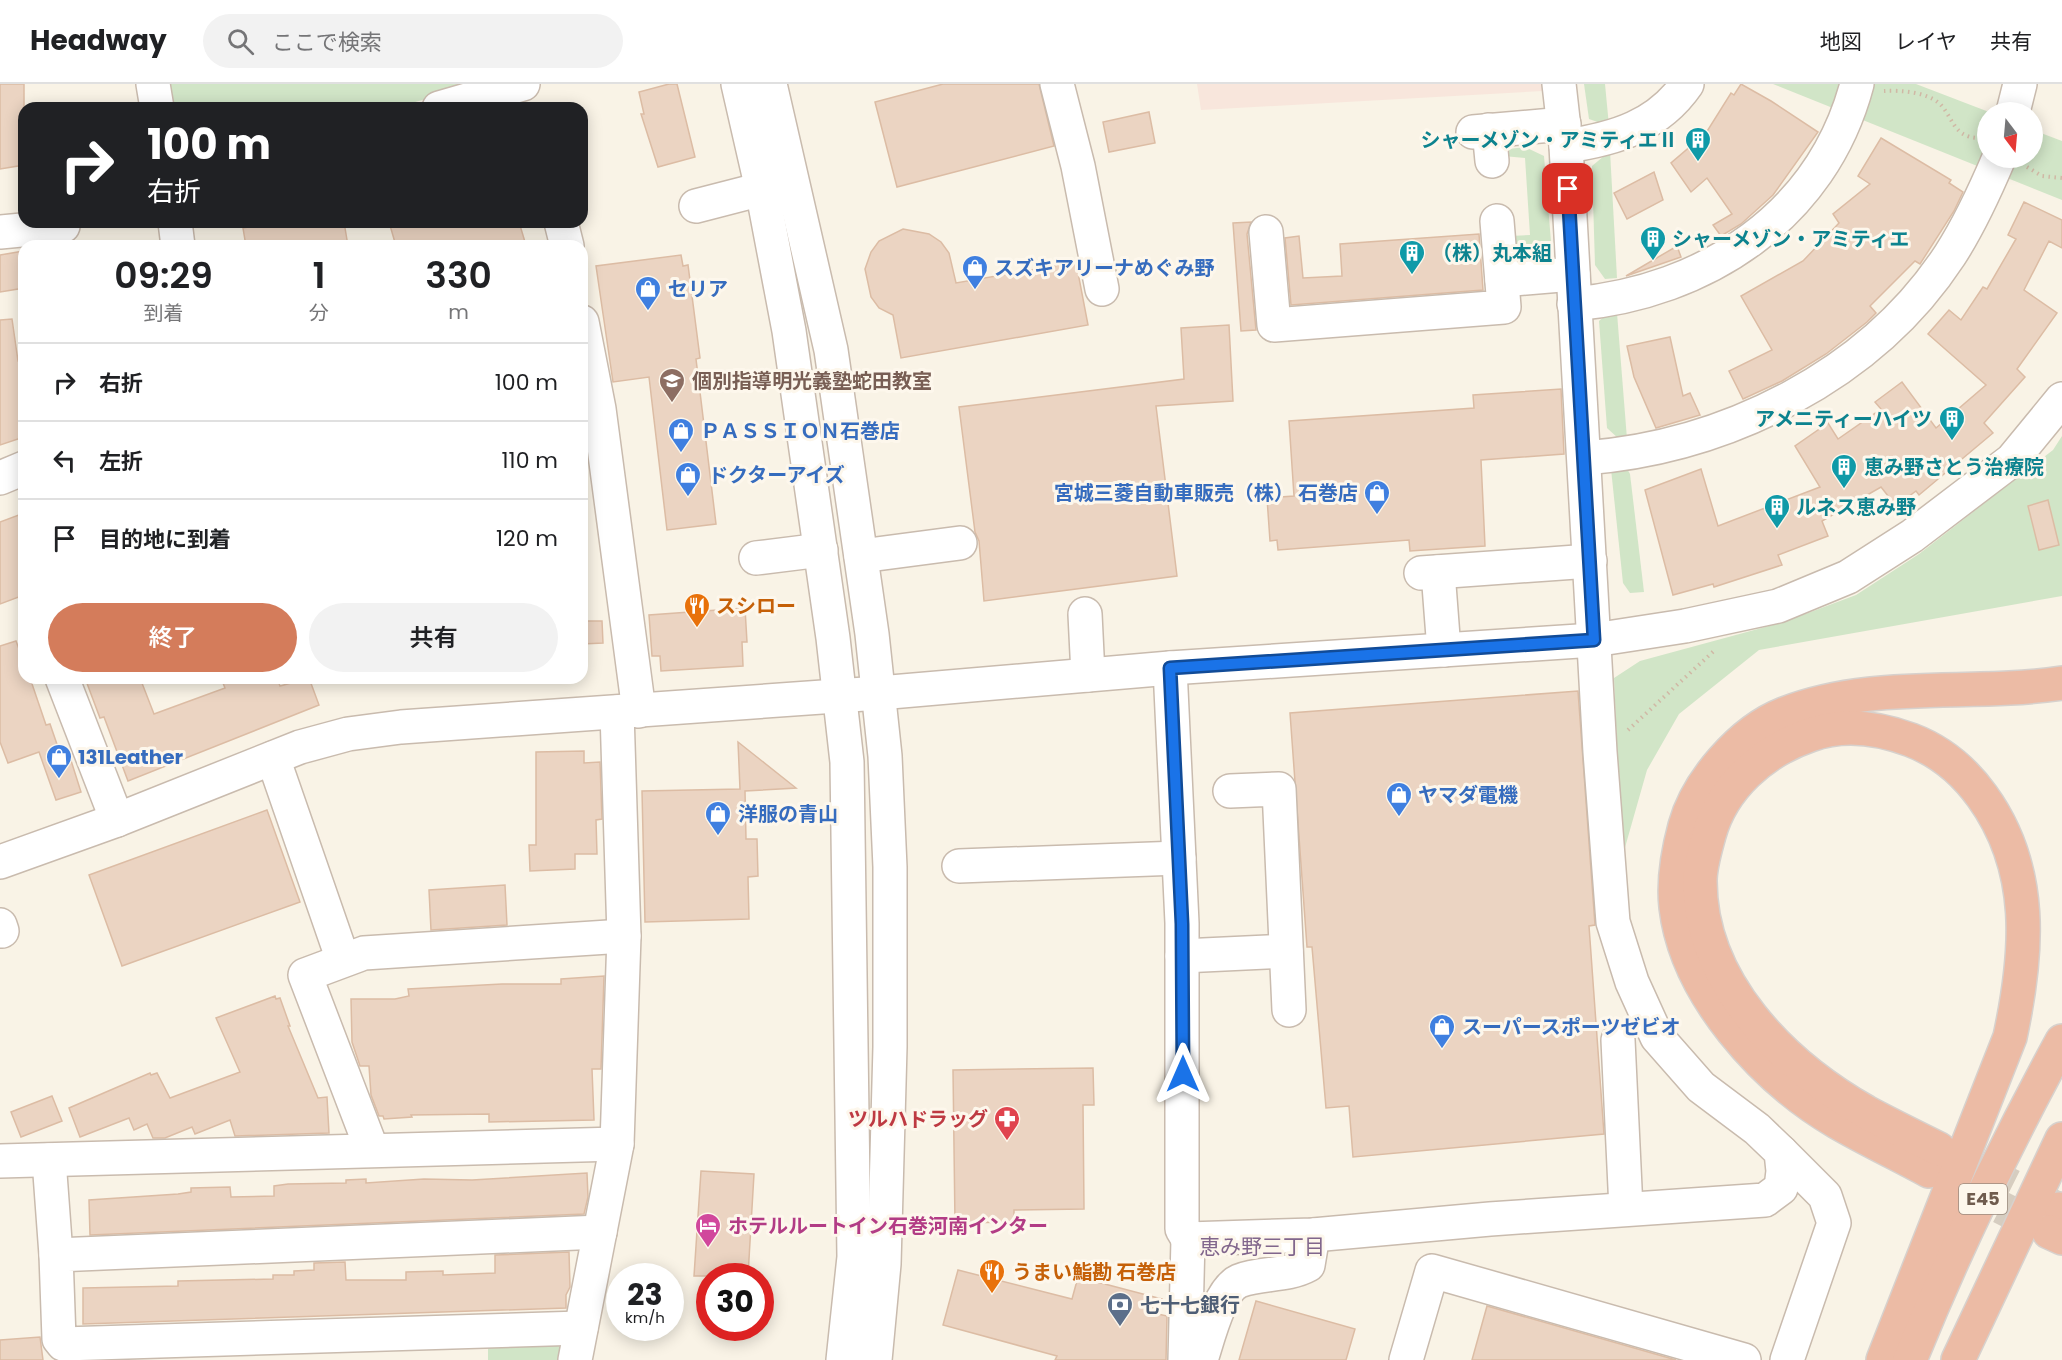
<!DOCTYPE html>
<html lang="ja">
<meta charset="utf-8">
<style>
body{margin:0;font-family:Poppins,"Noto Sans JP",sans-serif;background:#f2f2f2;color:#202124;height:100vh;display:flex;flex-direction:column;font-size:22px;white-space:nowrap}
*{box-sizing:border-box;margin:0}
p{font-size:20px;color:#757577}
.icon{flex:none;width:33px;height:33px;fill:none;stroke:currentColor;stroke-width:2;stroke-linecap:round;stroke-linejoin:round}
.map{position:relative;flex:1;overflow:hidden}
.details{position:absolute;left:18px;top:156px;width:570px;height:444px;display:flex;flex-direction:column;background:#fff;border-radius:18px;box-shadow:0 3px 15px #0003}
.details>*{flex:none}
.top-card{position:absolute;left:18px;top:18px;width:570px;height:126px;border-radius:18px;box-shadow:0 3px 15px #0003;background:#202124;color:#fff;overflow:hidden}
.needle{width:39px;rotate:164deg}
.buttons{position:absolute;left:1977px;top:18px;display:grid;gap:12px}
.buttons a{display:grid;place-items:center;width:66px;height:66px;border-radius:50%;background:#fff;box-shadow:0 3px 15px #0003;font-size:30px}
.speed{position:absolute;left:606px;top:1179px;display:flex;gap:12px;font-size:30px;font-weight:700;text-align:center}
.speed>*{display:grid;place-content:center;width:78px;height:78px;border-radius:50%;background:#fff;box-shadow:0 3px 15px #0003;line-height:1}
.speed small{font-size:15px;font-weight:400}
.speed .limit{border:9px solid #d22;background:#fff;color:#111}
.pin{position:absolute;display:grid;place-items:center;width:51px;height:51px;color:#fff;margin:-26px;border-radius:12px;box-shadow:0 3px 9px #0006}
.me{position:absolute;width:66px;margin:-33px;rotate:0deg;stroke-linejoin:round;filter:drop-shadow(0 0 4px #0008)}
.turn{display:flex;align-items:center;gap:21px;height:126px;padding:0 30px;font-size:27px}
.turn .icon{width:78px;height:78px;stroke-width:2.5}
.turn b{display:block;font-size:42px;line-height:51px}
.eta{display:flex;justify-content:space-evenly;align-items:center;height:102px;text-align:center}
.eta b{font-size:36px;font-weight:600;line-height:42px}
.action{display:flex;gap:12px;margin-top:auto;padding:12px 30px}
.action a{flex:1;height:69px;border-radius:36px;background:#d47c5b;color:#fff;font-size:24px;font-weight:600;line-height:69px;text-align:center}
.action a+a{background:#f2f2f2;color:#202124}
ul{padding:0;list-style:none}
li{display:flex;align-items:center;gap:18px;height:78px;padding:0 30px;border-top:2px solid #e0e0e0}
li div{flex:1}
li b{display:block;font-size:22px}
li em{font-style:normal}
header{display:flex;align-items:center;gap:36px;box-sizing:border-box;height:84px;padding:0 30px;background:#fff;border-bottom:2px solid #e0e0e0}
header strong{font-size:28px}
nav{display:flex;gap:33px;margin-inline-start:auto;font-size:21px}
.search{width:420px;height:54px;background:#f2f2f2;display:flex;align-items:center;gap:15px;box-sizing:border-box;padding:0 21px;border-radius:33px;color:#757577;font-size:22px}
.map>svg:first-child{display:block}
.commercial{fill:#f8e6dc}
.green{fill:#d1e5c7}
.building{fill:#ebd4c2;stroke:#dcbca4;stroke-width:1.5}
.lines{fill:none;stroke-linecap:round;stroke-linejoin:round}
.highway-tunnel{stroke:#d6cdc0;stroke-width:33;stroke-dasharray:33 16;stroke-linecap:butt}
.minor-casing{stroke:#c9bbae;stroke-width:36}
.highway-casing{stroke:#d7d1cd;stroke-width:36}
.path{stroke:#d0b8a5;stroke-width:4;stroke-dasharray:1.5 4.5;stroke-linecap:butt}
.minor{stroke:#fff;stroke-width:33}
.highway{stroke:#ecbba5;stroke-width:33}
.route-casing{stroke:#114b97;stroke-width:15}
.route{stroke:#1a73e8;stroke-width:10}
.labels{text-anchor:middle;stroke-width:6;stroke-linejoin:round;paint-order:stroke}
.shield{fill:#fdf7ec;stroke:#9a8a7d;stroke-width:1.5}
.shield-label{font-size:18px;font-weight:bold;fill:#6f5c4e}
.culture-label{font-size:20px;font-weight:bold;fill:#0d838f;stroke:#fdf7ec;text-anchor:start}
.shop-label{font-size:20px;font-weight:bold;fill:#366cbe;stroke:#fdf7ec;text-anchor:start}
.education-label{font-size:20px;font-weight:bold;fill:#785e54;stroke:#fdf7ec;text-anchor:start}
.food-label{font-size:20px;font-weight:bold;fill:#c56008;stroke:#fdf7ec;text-anchor:start}
.health-label{font-size:20px;font-weight:bold;fill:#be3a42;stroke:#fdf7ec;text-anchor:end}
.hotel-label{font-size:20px;font-weight:bold;fill:#b23c85;stroke:#fdf7ec;text-anchor:start}
.service-label{font-size:20px;font-weight:bold;fill:#4e5e75;stroke:#fdf7ec;text-anchor:start}
.neighbourhood-label{font-size:21px;fill:#81668c;stroke:#fdf7ec}
</style>
<header>
<strong>Headway</strong>
<div class="search"><svg class="icon" aria-label="search" viewBox="0 0 24 24"><circle cx="10" cy="10" r="6"/><path d="M15 15l6 6"/></svg>ここで検索</div>
<nav><a>地図</a><a>レイヤ</a><a>共有</a></nav>
</header>
<div class="map">
<svg width="2062" height="1276" viewBox="0 0 2062 1276">
<rect width="100%" height="100%" fill="#f9f3e6"/>
<polygon class="commercial" points="1197,0 1542,0 1543,7 1201,26"/>
<g class="green">
<polygon points="161,0 479,0 394,24 165,24"/>
<polygon points="1584,0 1605,0 1609,42 1589,35"/>
<polygon points="1773,0 1916,0 1989,28 1988,74 2032,74 2033,46 2062,57 2062,116"/>
<polygon points="1525,63 1544,72 1552,170 1543,177 1517,183 1510,152 1530,151 1525,74 1503,72 1509,65"/>
<polygon points="1610,67 1617,194 1605,195 1595,181 1592,82"/>
<polygon points="1608,229 1617,229 1627,355 1619,355 1607,344 1599,237"/>
<polygon points="2062,352 2062,512 1759,566 1679,630 1647,686 1622,774 1614,594 1640,577 1784,538 1856,511 1919,470 2053,366"/>
<polygon points="1625,381 1630,390 1644,508 1630,509 1623,499 1611,385"/>
<polygon points="549,1253 562,1265 560,1276 488,1276 488,1254"/>
</g>
<g class="building">
<polygon points="0,0 24,0 24,81 0,85"/>
<polygon points="669,0 677,0 695,73 658,83 641,30 644,30 639,8"/>
<polygon points="943,0 1039,0 1054,62 897,103 875,18"/>
<polygon points="1741,0 1771,17 1818,48 1773,111 1741,140 1721,152 1713,141 1732,130 1707,94 1691,108 1671,79 1706,49 1731,9 1734,11"/>
<polygon points="1149,28 1155,59 1109,68 1103,38"/>
<polygon points="1881,54 1951,96 1949,99 1963,108 1954,127 1920,180 1915,177 1870,222 1876,229 1867,238 1826,270 1782,297 1743,315 1729,287 1772,266 1741,212 1803,177 1839,139 1833,130 1870,100 1858,92"/>
<polygon points="1654,88 1663,116 1627,135 1614,109"/>
<polygon points="2024,118 2062,136 2062,164 2049,157 2024,206 2057,229 2017,285 2025,293 1984,339 1993,349 1919,411 1916,407 1896,422 1881,403 1822,437 1828,452 1778,471 1782,481 1714,503 1713,500 1673,511 1645,406 1701,385 1718,442 1820,403 1795,362 1828,339 1838,355 1881,325 1875,318 1902,298 1936,344 1986,301 1928,250 1949,226 1961,236 1983,203 1987,205 2016,155 2008,151"/>
<polygon points="276,138 344,138 348,162 246,162 243,144"/>
<polygon points="389,138 519,138 525,158 510,162 396,162"/>
<polygon points="1251,138 1247,150 1256,246 1241,247 1233,139"/>
<polygon points="903,145 929,150 941,158 949,169 956,199 1076,178 1088,241 901,274 893,231 879,224 871,213 865,185 871,168 879,157"/>
<polygon points="1479,150 1483,206 1291,221 1285,154 1299,152 1303,194 1342,192 1340,160"/>
<polygon points="1677,162 1681,173 1626,192"/>
<polygon points="24,167 24,204 0,208 0,171"/>
<polygon points="681,171 683,182 688,181 700,274 696,275 716,440 667,446 649,293 613,298 596,182"/>
<polygon points="12,235 18,277 24,276 24,353 0,361 0,236"/>
<polygon points="1229,241 1233,317 1156,322 1177,492 984,517 979,457 975,448 959,323 1184,295 1181,244"/>
<polygon points="1670,253 1683,312 1690,309 1700,331 1656,344 1634,293 1627,262"/>
<polygon points="1561,305 1564,370 1481,376 1485,462 1410,467 1409,456 1278,466 1277,456 1270,457 1267,414 1294,412 1289,337 1474,324 1473,311"/>
<polygon points="2048,416 2059,461 2039,466 2028,422"/>
<polygon points="24,429 24,511 0,520 0,438"/>
<polygon points="745,524 747,558 742,558 743,582 661,587 660,572 652,572 649,531"/>
<polygon points="582,537 602,537 603,559 582,560"/>
<polygon points="16,557 24,578 24,594 30,594 46,641 50,640 60,669 68,667 81,708 56,716 39,668 8,679 0,658 0,562"/>
<polygon points="85,594 140,594 154,630 225,604 221,594 277,594 280,602 309,594 319,621 128,697 104,633 100,634"/>
<polygon points="1578,607 1595,841 1589,842 1604,1050 1353,1073 1349,1022 1326,1024 1312,863 1307,863 1290,629"/>
<polygon points="738,658 796,704 745,707 746,755 757,755 758,792 748,793 749,835 645,838 642,707 740,705"/>
<polygon points="584,667 584,679 600,678 602,735 596,736 597,770 575,770 575,785 530,787 529,761 536,761 536,668"/>
<polygon points="267,726 300,818 122,882 89,791"/>
<polygon points="505,801 507,841 431,846 429,806"/>
<polygon points="604,892 601,985 592,985 594,1036 489,1038 489,1030 411,1031 412,1033 384,1035 383,1032 379,1032 371,1011 369,982 360,982 352,958 351,915 395,915 409,912 408,905 502,900 561,900 561,895"/>
<polygon points="275,912 276,915 280,914 290,942 288,942 318,1014 327,1013 329,1049 235,1052 230,1036 195,1050 192,1043 165,1054 153,1054 147,1040 134,1046 129,1034 80,1053 69,1024 150,989 151,991 157,989 170,1014 240,988 216,934"/>
<polygon points="1093,984 1094,1021 1083,1021 1084,1125 1014,1126 1014,1138 955,1139 953,986"/>
<polygon points="52,1012 62,1037 21,1053 11,1028"/>
<polygon points="701,1087 754,1090 748,1192 694,1192"/>
<polygon points="587,1089 588,1113 584,1130 90,1151 89,1116 178,1110 191,1108 191,1104 230,1103 231,1113 274,1112 274,1102 288,1100 346,1099 346,1096 366,1095 366,1099 424,1095 472,1096"/>
<polygon points="569,1168 570,1203 566,1211 566,1224 83,1240 83,1204 178,1202 178,1197 273,1195 273,1191 294,1191 294,1187 314,1186 314,1179 345,1178 346,1196 406,1196 406,1188 443,1187 443,1191 495,1189 495,1171"/>
<polygon points="958,1186 1072,1215 1078,1193 1162,1215 1158,1230 1167,1232 1166,1276 1055,1276 1057,1272 943,1241"/>
<polygon points="1256,1217 1355,1245 1346,1276 1239,1276"/>
<polygon points="1487,1222 1676,1276 1472,1276"/>
<polygon points="40,1253 43,1276 0,1276 0,1256"/>
</g>
<g class="lines">
<g class="highway-tunnel">
<polyline points="1939,1065 2059,1125"/>
<polyline points="1957,1101 2049,1148"/>
</g>
<defs>
<g id="minor">
<polyline points="153,0 157,24"/>
<polyline points="738,0 762,105 789,247 833,554 847,678 854,1173 843,1276"/>
<polyline points="770,0 831,266 872,550 885,672 890,783 890,963 884,1180 875,1276"/>
<polyline points="1057,0 1078,82 1102,205"/>
<polyline points="439,24 523,0"/>
<polyline points="2013,28 2020,0"/>
<polyline points="1489,46 1492,77"/>
<polyline points="1473,48 1564,40"/>
<path d="M 1566,62 C 1615,55 1658,42 1687,0"/>
<polyline points="696,122 762,105"/>
<polyline points="175,138 178,162"/>
<polyline points="561,138 567,162"/>
<polyline points="0,148 63,142"/>
<polyline points="1266,148 1274,241 1504,223 1497,137"/>
<polyline points="1502,196 1573,190"/>
<path d="M 1574,220 C 1706,208 1822,132 1857,0"/>
<polyline points="582,238 599,325 639,627"/>
<path d="M 1585,374 C 1726,363 1871,292 1950,171 C 1970,140 1985,107 1999,74"/>
<polyline points="0,394 24,384"/>
<polyline points="861,472 960,459"/>
<polyline points="756,474 821,466"/>
<polyline points="1438,488 1444,566"/>
<polyline points="1421,489 1590,477"/>
<polyline points="1085,530 1088,591"/>
<polyline points="1170,584 1182,839 1182,1145 1188,1155 1313,1151 1490,1135 1765,1116 1781,1104 1783,1087 1781,1068 1757,1045 1701,1003 1657,953 1632,898 1613,838 1600,668 1566,62 1559,0"/>
<polyline points="62,594 117,736"/>
<polyline points="273,674 343,876"/>
<polyline points="1230,707 1279,705 1289,926"/>
<polyline points="0,778 117,736 300,663 348,650 401,643 879,609 1170,584 1594,556 1685,542 1778,522 1848,493 1912,452 2012,376 2062,315"/>
<polyline points="959,782 1179,774"/>
<polyline points="0,841 2,847"/>
<polyline points="1182,872 1286,867"/>
<polyline points="1618,956 1626,1125"/>
<polyline points="372,1066 305,891 364,869 624,852"/>
<polyline points="1781,1068 1825,1112 1834,1139 1787,1276"/>
<polyline points="49,1076 56,1171"/>
<polyline points="0,1077 617,1060"/>
<polyline points="581,1244 63,1260 59,1255 56,1171 600,1148"/>
<polyline points="575,1276 617,1060 624,852 617,628"/>
<polyline points="1185,1276 1188,1155"/>
<path d="M 1201,1276 C 1208,1255 1219,1206 1239,1197 C 1261,1188 1286,1193 1308,1181 L 1313,1151"/>
<polyline points="1406,1276 1432,1187 1744,1276"/>
</g>
<g id="highway">
<path d="M 1929,1087 C 1898,1070 1866,1055 1837,1038 C 1764,995 1686,910 1676,823 C 1673,797 1678,768 1685,742 C 1697,698 1741,647 1784,630 C 1873,595 1970,613 2062,599"/>
<polyline points="2059,1125 2062,1127"/>
<polyline points="2049,1148 2062,1154"/>
<path d="M 1883,1276 L 2010,953 C 2028,869 2035,785 1982,712 C 1964,687 1940,667 1911,656 C 1879,644 1843,639 1810,651 C 1763,667 1722,703 1709,751 C 1705,766 1700,782 1700,797 C 1700,899 1782,980 1866,1028 C 1890,1041 1915,1053 1939,1065"/>
<path d="M 1910,1276 C 1954,1167 2006,1060 2062,957"/>
<polyline points="1958,1276 2062,1055"/>
</g>
</defs>
<use href="#minor" class="minor-casing"/>
<use href="#highway" class="highway-casing"/>
<g class="path">
<path d="M 1884,7 C 1901,6 1927,8 1940,20 C 1953,33 1953,53 1978,54"/>
<polyline points="2027,83 2042,92 2062,94"/>
<polyline points="1628,646 1715,566"/>
</g>
<use href="#minor" class="minor"/>
<use href="#highway" class="highway"/>
</g>
<g class="lines">
<defs>
<polyline id="route" points="1183,990 1182,840 1170,584 1594,556 1568,105"/>
</defs>
<use href="#route" class="route-casing"/>
<use href="#route" class="route"/>
</g>
<defs>
<symbol id="building-pin" viewBox="-11 -11 22 30"><path d="M0 17L-7.5 6A9.5 9.5 0 1 1 7.5 6Z" fill="#0f9aa8" stroke="#fdf7ec"/><path d="M-4-6H4V6H1V3H-1V6H-4ZM-2.5-4.3h1.7v1.8h-1.7ZM.8-4.3h1.7v1.8H.8ZM-2.5-1h1.7V.8h-1.7ZM.8-1h1.7V.8H.8Z" fill="#fff"/></symbol>
<symbol id="shop-pin" viewBox="-11 -11 22 30"><path d="M0 17L-7.5 6A9.5 9.5 0 1 1 7.5 6Z" fill="#3f7fe0" stroke="#fdf7ec"/><path d="M-5-2.5h2.3a2.7 3.5 0 0 1 5.4 0H5L5.5 6h-11ZM-1.5-2.5h3a1.5 2.3 0 0 0-3 0Z" fill="#fff"/></symbol>
<symbol id="school-pin" viewBox="-11 -11 22 30"><path d="M0 17L-7.5 6A9.5 9.5 0 1 1 7.5 6Z" fill="#8d6e63" stroke="#fdf7ec"/><path d="M0-5L7-2L0 1L-7-2ZM-4 1L0 2.5L4 1V4Q0 6-4 4Z" fill="#fff"/></symbol>
<symbol id="restaurant-pin" viewBox="-11 -11 22 30"><path d="M0 17L-7.5 6A9.5 9.5 0 1 1 7.5 6Z" fill="#e8710a" stroke="#fdf7ec"/><path d="M-5-6h1v4h1v-4h1v4h1v-4h1v5L-1.5 .5V6h-2V.5L-5-1ZM5-6V6H3V1.5H1.5Q1.5-4 5-6Z" fill="#fff"/></symbol>
<symbol id="pharmacy-pin" viewBox="-11 -11 22 30"><path d="M0 17L-7.5 6A9.5 9.5 0 1 1 7.5 6Z" fill="#e0444e" stroke="#fdf7ec"/><path d="M-2-6h4v4h4v4h-4v4h-4v-4h-4v-4h4Z" fill="#fff"/></symbol>
<symbol id="hotel-pin" viewBox="-11 -11 22 30"><path d="M0 17L-7.5 6A9.5 9.5 0 1 1 7.5 6Z" fill="#d1479c" stroke="#fdf7ec"/><path d="M-6-4.5h1.5V1H6V5H4.5V3h-9V5H-6ZM-4 0a1.8 1.8 0 1 1 3.6 0ZM.5 0V-2.5h3Q6-2.5 6 0Z" fill="#fff"/></symbol>
<symbol id="bank-pin" viewBox="-11 -11 22 30"><path d="M0 17L-7.5 6A9.5 9.5 0 1 1 7.5 6Z" fill="#5c6f8a" stroke="#fdf7ec"/><path d="M-6-4H6V4H-6ZM0-2.3a2.3 2.3 0 1 0 0 4.6a2.3 2.3 0 1 0 0-4.6Z" fill="#fff"/></symbol>
</defs>
<g fill-rule="evenodd">
<use href="#building-pin" x="1683" y="41" width="30" height="40"/>
<use href="#building-pin" x="1638" y="140" width="30" height="40"/>
<use href="#building-pin" x="1397" y="154" width="30" height="40"/>
<use href="#shop-pin" x="960" y="169" width="30" height="40"/>
<use href="#shop-pin" x="633" y="190" width="30" height="40"/>
<use href="#school-pin" x="657" y="282" width="30" height="40"/>
<use href="#building-pin" x="1937" y="320" width="30" height="40"/>
<use href="#shop-pin" x="666" y="332" width="30" height="40"/>
<use href="#building-pin" x="1829" y="368" width="30" height="40"/>
<use href="#shop-pin" x="673" y="376" width="30" height="40"/>
<use href="#shop-pin" x="1362" y="394" width="30" height="40"/>
<use href="#building-pin" x="1762" y="408" width="30" height="40"/>
<use href="#restaurant-pin" x="682" y="507" width="30" height="40"/>
<use href="#shop-pin" x="44" y="658" width="30" height="40"/>
<use href="#shop-pin" x="1384" y="696" width="30" height="40"/>
<use href="#shop-pin" x="703" y="715" width="30" height="40"/>
<use href="#shop-pin" x="1427" y="928" width="30" height="40"/>
<use href="#pharmacy-pin" x="992" y="1020" width="30" height="40"/>
<use href="#hotel-pin" x="693" y="1127" width="30" height="40"/>
<use href="#restaurant-pin" x="977" y="1173" width="30" height="40"/>
<use href="#bank-pin" x="1105" y="1206" width="30" height="40"/>
</g>
<g class="labels">
<rect class="shield" x="1959" y="1100" width="48" height="30" rx="4.5"/>
<g class="shield-label">
<text x="1983" y="1121">E45</text>
</g>
<g class="culture-label">
<text x="1678" y="63" text-anchor="end">シャーメゾン・アミティエⅡ</text>
<text x="1672" y="162">シャーメゾン・アミティエ</text>
<text x="1432" y="176">（株）丸本組</text>
<text x="1932" y="342" text-anchor="end">アメニティーハイツ</text>
<text x="1864" y="390">恵み野さとう治療院</text>
<text x="1796" y="430">ルネス恵み野</text>
</g>
<g class="shop-label">
<text x="994" y="191">スズキアリーナめぐみ野</text>
<text x="668" y="212">セリア</text>
<text x="700" y="354">ＰＡＳＳＩＯＮ石巻店</text>
<text x="708" y="398">ドクターアイズ</text>
<text x="1358" y="416" text-anchor="end">宮城三菱自動車販売（株） 石巻店</text>
<text x="78" y="680">131Leather</text>
<text x="1418" y="718">ヤマダ電機</text>
<text x="738" y="737">洋服の青山</text>
<text x="1462" y="950">スーパースポーツゼビオ</text>
</g>
<g class="education-label">
<text x="692" y="304">個別指導明光義塾蛇田教室</text>
</g>
<g class="food-label">
<text x="716" y="529">スシロー</text>
<text x="1012" y="1195">うまい鮨勘 石巻店</text>
</g>
<g class="health-label">
<text x="988" y="1042">ツルハドラッグ</text>
</g>
<g class="hotel-label">
<text x="728" y="1149">ホテルルートイン石巻河南インター</text>
</g>
<g class="service-label">
<text x="1140" y="1228">七十七銀行</text>
</g>
<g class="neighbourhood-label">
<text x="1262" y="1170">恵み野三丁目</text>
</g>
</g>
</svg>
<div class="buttons">
<a><svg class="needle" viewBox="-14 -14 28 28"><path d="M0-13l5 13h-10z" fill="#e53935"/><path d="M0 13l5-13h-10z" fill="#757577"/></svg></a>
</div>
<div class="speed"><div>23<small>km/h</small></div><div class="limit">30</div></div>
<div class="pin" style="left:1568px;top:105px;background:#d93025"><svg class="icon" aria-label="arrive" viewBox="0 0 24 24"><path d="M6 21V4h12l-3 4 3 4H6"/></svg></div>
<svg class="me" style="left:1183px;top:990px" viewBox="-20 -20 40 40"><path d="M0-17L14 15 0 8-14 15z" fill="#1a73e8" stroke="#fff" stroke-width="4"/></svg>
<div class="top-card">
<div class="turn"><svg class="icon" aria-label="right" viewBox="0 0 24 24"><path d="M7 20v-9h11M14 6l5 5-5 5"/></svg><div><b>100 m</b>右折</div></div>
</div>
<section class="details">
<div class="eta">
<div><b>09:29</b><p>到着</p></div>
<div><b>1</b><p>分</p></div>
<div><b>330</b><p>m</p></div>
</div>
<ul>
<li><svg class="icon" aria-label="right" viewBox="0 0 24 24"><path d="M7 20v-9h11M14 6l5 5-5 5"/></svg><div><b>右折</b></div><em>100 m</em></li>
<li><svg class="icon" aria-label="left" viewBox="0 0 24 24"><path d="M17 20v-9H6M10 6l-5 5 5 5"/></svg><div><b>左折</b></div><em>110 m</em></li>
<li><svg class="icon" aria-label="arrive" viewBox="0 0 24 24"><path d="M6 21V4h12l-3 4 3 4H6"/></svg><div><b>目的地に到着</b></div><em>120 m</em></li>
</ul>
<div class="action"><a>終了</a><a>共有</a></div>
</section>
</div>
